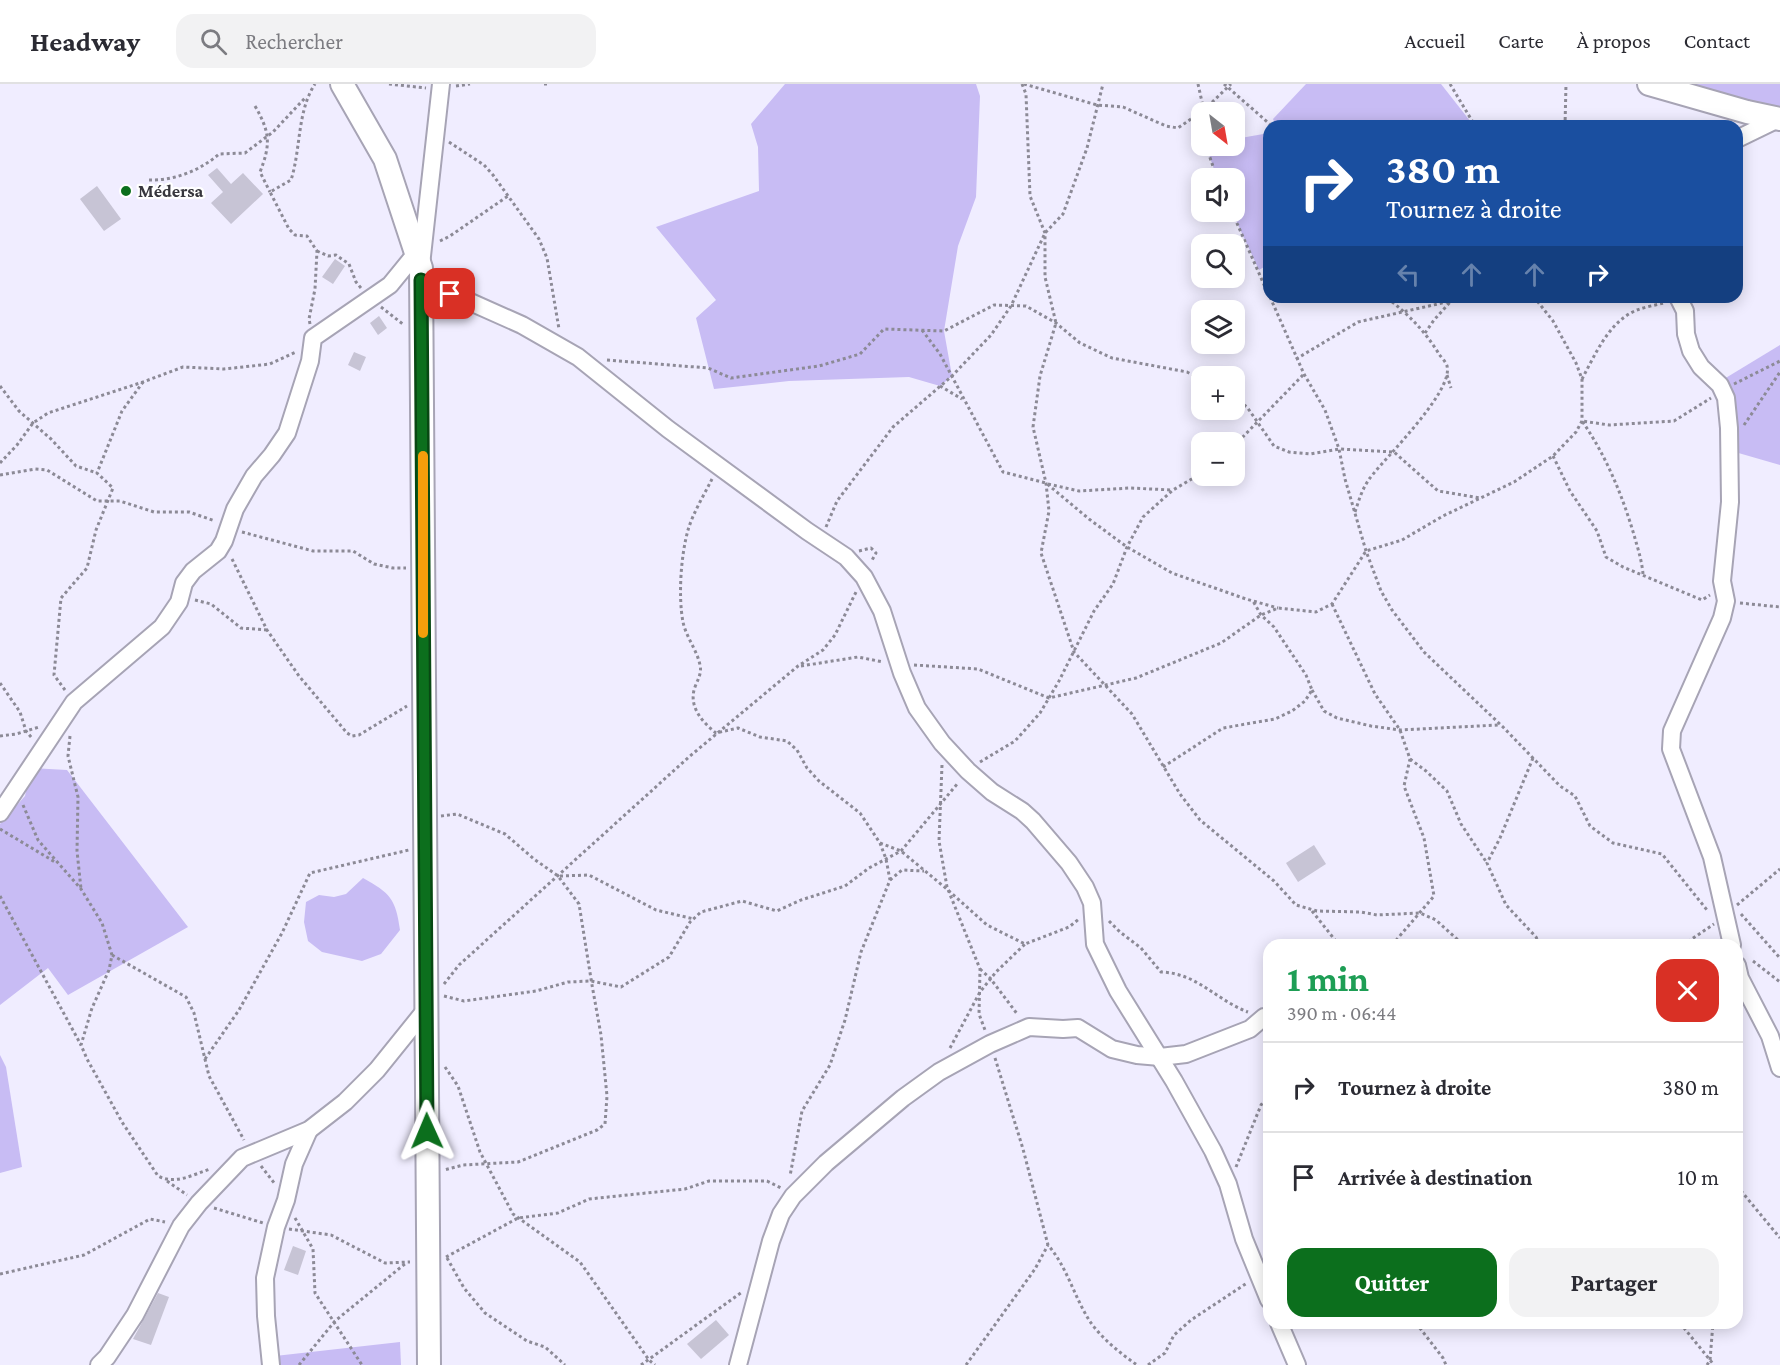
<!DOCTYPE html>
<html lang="fr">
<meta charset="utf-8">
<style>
body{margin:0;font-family:"Crimson Pro",serif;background:#f2f2f3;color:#2b2b33;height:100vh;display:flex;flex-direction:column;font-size:22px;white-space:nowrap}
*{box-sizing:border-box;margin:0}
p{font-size:20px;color:#7c7c81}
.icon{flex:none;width:33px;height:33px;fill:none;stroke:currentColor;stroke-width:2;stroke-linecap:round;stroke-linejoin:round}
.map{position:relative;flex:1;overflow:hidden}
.panel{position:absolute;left:1263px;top:855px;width:480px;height:390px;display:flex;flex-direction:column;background:#fff;border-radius:18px;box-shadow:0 3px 15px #0003}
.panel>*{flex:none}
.top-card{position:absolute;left:1263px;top:36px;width:480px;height:183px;border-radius:18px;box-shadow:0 3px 15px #0003;background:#1a4fa0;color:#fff;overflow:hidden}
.needle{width:39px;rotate:149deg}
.buttons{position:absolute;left:1191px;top:18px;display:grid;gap:12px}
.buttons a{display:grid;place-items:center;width:54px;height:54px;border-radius:12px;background:#fff;box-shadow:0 3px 15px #0003;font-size:30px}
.pin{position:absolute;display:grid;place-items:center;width:51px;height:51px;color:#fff;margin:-26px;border-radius:12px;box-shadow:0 3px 9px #0006}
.me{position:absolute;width:66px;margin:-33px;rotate:359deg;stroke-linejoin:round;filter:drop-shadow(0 0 4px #0008)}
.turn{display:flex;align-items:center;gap:21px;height:126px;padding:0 24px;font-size:27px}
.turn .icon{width:78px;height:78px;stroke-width:2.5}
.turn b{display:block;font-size:42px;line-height:51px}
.lanes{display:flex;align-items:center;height:57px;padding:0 24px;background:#0003;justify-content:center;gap:30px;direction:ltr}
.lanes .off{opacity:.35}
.round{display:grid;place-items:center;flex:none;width:63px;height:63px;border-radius:18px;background:#f2f2f3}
.headline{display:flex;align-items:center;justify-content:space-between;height:102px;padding:0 24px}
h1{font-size:36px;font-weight:700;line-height:45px;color:#1e9e55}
.primary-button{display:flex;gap:12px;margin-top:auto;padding:12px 24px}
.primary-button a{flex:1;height:69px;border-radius:18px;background:#0c6f1d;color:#fff;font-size:24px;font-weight:700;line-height:69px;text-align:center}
.primary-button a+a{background:#f2f2f3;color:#2b2b33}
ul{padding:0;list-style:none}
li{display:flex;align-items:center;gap:18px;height:90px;padding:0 24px;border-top:2px solid #e1e1e2}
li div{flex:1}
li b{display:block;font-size:22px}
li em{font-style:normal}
header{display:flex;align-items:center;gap:36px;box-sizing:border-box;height:84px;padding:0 30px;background:#fff;border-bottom:2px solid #e1e1e2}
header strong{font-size:28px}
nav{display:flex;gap:33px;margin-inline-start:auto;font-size:21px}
.search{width:420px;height:54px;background:#f2f2f3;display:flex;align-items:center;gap:15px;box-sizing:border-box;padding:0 21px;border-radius:18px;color:#7c7c81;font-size:22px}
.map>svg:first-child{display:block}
.green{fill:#c8bcf4}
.building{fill:#c7c4d5}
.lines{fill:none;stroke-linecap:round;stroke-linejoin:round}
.street-casing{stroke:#a7a4b5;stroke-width:20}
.secondary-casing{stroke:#a7a4b5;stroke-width:26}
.path{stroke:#8c8a96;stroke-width:3;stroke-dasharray:3 3;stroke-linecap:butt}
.street{stroke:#fff;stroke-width:16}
.secondary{stroke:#fff;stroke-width:22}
.route-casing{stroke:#084813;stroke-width:15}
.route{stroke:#0c6f1d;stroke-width:10}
.slow{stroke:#f59e0b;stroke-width:10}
.poi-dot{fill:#0c6f1d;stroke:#fff;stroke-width:2}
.labels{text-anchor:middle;stroke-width:4.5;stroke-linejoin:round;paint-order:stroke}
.poi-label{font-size:18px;font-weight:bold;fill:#37363d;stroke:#fff;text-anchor:start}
</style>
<header>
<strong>Headway</strong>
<div class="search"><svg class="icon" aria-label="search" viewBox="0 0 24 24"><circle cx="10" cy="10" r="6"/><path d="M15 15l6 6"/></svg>Rechercher</div>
<nav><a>Accueil</a><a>Carte</a><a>À propos</a><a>Contact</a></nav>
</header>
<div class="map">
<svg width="1780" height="1281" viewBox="0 0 1780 1281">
<rect width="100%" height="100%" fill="#f0edff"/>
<g class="green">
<polygon points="785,0 976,0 980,12 976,113 958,162 944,247 952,292 940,302 909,293 789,297 714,305 696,234 716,216 656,143 759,107 758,63 751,40"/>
<polygon points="1306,0 1441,0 1474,42 1276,42 1273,35"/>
<polygon points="1658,0 1780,0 1780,22 1747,26"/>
<polygon points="1269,49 1269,180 1259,186 1232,128 1234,128 1234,94 1217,94 1206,62 1234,62 1235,55"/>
<polygon points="1780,261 1780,381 1735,368 1724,295"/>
<polygon points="31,684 67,686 188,843 68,911 48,884 0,921 0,740 25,712"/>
<path d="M 363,794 C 390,809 396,815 400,846 L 381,870 L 362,877 L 322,868 L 308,857 L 304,838 L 306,818 L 319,811 L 334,813 L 346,810 Z"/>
<polygon points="0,971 6,983 22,1083 0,1089"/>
<polygon points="400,1258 401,1281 276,1281 275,1272"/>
</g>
<g class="building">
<polygon points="217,84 231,100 243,89 263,110 231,140 211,119 223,108 208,91"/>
<polygon points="97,102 121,135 104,147 80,115"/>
<polygon points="335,175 345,182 333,200 322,193"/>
<polygon points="379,232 387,244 378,251 370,239"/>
<polygon points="354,268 366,273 360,287 348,281"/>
<polygon points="1314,761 1326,780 1298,798 1286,779"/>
<polygon points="293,1162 306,1167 298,1191 284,1186"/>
<polygon points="158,1209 169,1213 151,1261 133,1255"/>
<polygon points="716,1236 729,1251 701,1275 687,1260"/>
</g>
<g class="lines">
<defs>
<g id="street">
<polyline points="1737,55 1778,35"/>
<polyline points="421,181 441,0"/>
<polyline points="421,196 522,241 578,273 668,345 807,447 846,473 864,493 882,527 902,589 917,624 942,659 968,687 992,708 1022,727 1033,737 1069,779 1085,803 1092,819 1095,860 1118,907 1174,997 1213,1067 1228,1100 1244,1155 1269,1216"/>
<polyline points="1678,213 1685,227 1686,250 1691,267 1701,283 1720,301 1726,314 1729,344 1730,418 1722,497 1726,517 1722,534 1672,647 1671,665 1712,773 1732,861"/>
<polyline points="0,729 74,618 162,543 179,518 184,499 193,487 218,467 224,457 235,425 254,392 272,371 287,349 310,277 313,254 390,201 417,168"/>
<polyline points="1737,881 1740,894 1770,952 1780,984"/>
<polyline points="1279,1239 1297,1281"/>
<polyline points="99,1281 107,1273 135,1231 181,1142 199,1119 242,1074 309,1046 345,1018 377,986 427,924"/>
<polyline points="271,1281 266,1232 265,1194 276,1143 286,1116 294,1080 309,1046"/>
<polyline points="738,1281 771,1157 781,1130 793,1112 826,1079 903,1014 939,988 990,960 1029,943 1063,945 1078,944 1112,965 1137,971 1160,973 1186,970 1250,945 1264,933"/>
</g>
<g id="secondary">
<polyline points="342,0 385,75 421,184 429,1281"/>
<polyline points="1649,0 1747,28 1780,35"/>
</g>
</defs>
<use href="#street" class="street-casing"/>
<use href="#secondary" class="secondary-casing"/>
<g class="path">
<polyline points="389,0 426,4"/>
<polyline points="544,0 549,0"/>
<polyline points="1022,0 1026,10 1030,112 1045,149 1045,193 1056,239 1040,292 1033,343 1046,399 1049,427 1041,469 1074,568 1132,630 1180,710 1200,736 1274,797 1296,821 1317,827 1361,828 1377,831 1420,829 1436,836 1459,857 1460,861"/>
<polyline points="1024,0 1097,21 1123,23 1166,42 1178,44 1204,26 1231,0"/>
<polyline points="1198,0 1204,27"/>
<polyline points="1224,0 1272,42"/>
<polyline points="1450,0 1474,40 1477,42"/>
<polyline points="456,2 470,0"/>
<path d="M 255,22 C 270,48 271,60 260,88 L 270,108"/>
<polyline points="1565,42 1566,0"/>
<polyline points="449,58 484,81 493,91 539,155 547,174 559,245"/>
<polyline points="1206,62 1217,94"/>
<path d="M 149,96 C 174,97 201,86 219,70 L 245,69 L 273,48 L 305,14"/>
<polyline points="1232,128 1269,212"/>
<polyline points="440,157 450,152 508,112"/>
<polyline points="317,167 328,172 336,171 349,180 356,198 361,204"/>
<polyline points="1270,213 1304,290 1325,326 1339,365 1345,395 1366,467 1381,507 1392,526 1424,568 1503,643 1560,702 1575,712 1590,742 1613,759 1662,770 1707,826"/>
<polyline points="381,223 404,241"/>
<path d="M 310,240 L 309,235 L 315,205 L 317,167 L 307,152 L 295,151 L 289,145 L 270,108 L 291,96 C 301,65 297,27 315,0"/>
<polyline points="922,246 940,270 1003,388 1046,399 1089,435 1127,463 1172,489 1246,515 1278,524"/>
<polyline points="1425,249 1434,236 1451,217"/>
<polyline points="1296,275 1358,238 1451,217 1455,213"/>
<polyline points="607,276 708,284 731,294 819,282 860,270 884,245 944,247 994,221 1026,222 1056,239 1080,259 1112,274 1187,288 1202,296"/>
<polyline points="1447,291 1451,304"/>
<path d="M 1582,295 C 1595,271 1609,237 1637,226 C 1645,223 1655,221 1664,219"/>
<polyline points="1734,300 1780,277"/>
<polyline points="0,302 19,327 51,355 76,382 97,389"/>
<polyline points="940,302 962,315"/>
<polyline points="1234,314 1247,323 1274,362 1289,368 1310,370 1339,365 1394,368 1438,407 1480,414"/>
<polyline points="1744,341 1780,288"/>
<polyline points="1234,362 1304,290"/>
<polyline points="1553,372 1570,407 1597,447 1606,473 1623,483 1702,516 1710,511"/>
<polyline points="0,379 17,361 33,339 48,329 143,298 183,283 224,285 270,280 296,268"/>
<polyline points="0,391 35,385 47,386 97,417 120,417 154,428 189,428 215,437"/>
<path d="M 712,395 C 704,411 693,429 688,446 C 681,471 678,512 683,538 C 686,553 697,566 700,581 C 702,589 698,595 695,603 C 688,622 702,638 716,649 L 738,644 L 760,653 L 787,657 L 797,666 L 807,684 L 819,697 L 860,729 L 880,759 L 886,775 L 890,796 L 861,868 L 845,936 L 830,981 L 802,1027 L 790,1092"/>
<polyline points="1048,400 1079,407 1130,404 1172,406"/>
<path d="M 1355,428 C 1359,416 1362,405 1370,394 C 1385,374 1454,307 1447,282 C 1446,278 1441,273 1439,270 C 1425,247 1408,230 1386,213"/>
<polyline points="826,443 837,417 893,343 952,292 991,251 1011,222 1045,149 1063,130 1087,64 1103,0"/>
<polyline points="242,448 313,467 353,467 374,480 393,484 406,484"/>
<polyline points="859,467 871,464 876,469 871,478"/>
<polyline points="232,475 267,546 299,592 347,649 352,652 359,651 407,622"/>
<path d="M 1643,490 C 1642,479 1639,468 1636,458 C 1624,415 1607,373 1582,337 L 1609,341 L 1674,337 L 1711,314"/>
<polyline points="195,516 211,520 241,544 267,546"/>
<polyline points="1740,519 1780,523"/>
<polyline points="1332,520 1375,610 1400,646 1410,675 1404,702 1424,754 1434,812 1392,861"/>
<polyline points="914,581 978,585 1049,614 1136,594 1221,559 1261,531 1278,524 1316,528 1332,520 1366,467 1402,456 1443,432 1514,398 1553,372 1576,348 1582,337 1582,295 1576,279 1553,237 1534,213"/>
<polyline points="801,582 858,573 883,578"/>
<polyline points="0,599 20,628 26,647 32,654"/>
<polyline points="65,606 54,591 61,514 87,484 96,446 113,404 97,389 122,327 143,298"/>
<polyline points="1312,606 1324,627 1337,634 1371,642 1400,646 1498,641"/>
<polyline points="0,652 16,650 39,643"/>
<polyline points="70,652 68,672 78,713 77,767 81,805"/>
<polyline points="1533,674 1500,754 1487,779 1506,821 1536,853 1540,861"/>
<polyline points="1410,675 1426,687 1447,707 1461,740 1487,779"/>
<polyline points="980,678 1015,657 1040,629 1059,597 1094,527 1113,500 1127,463 1143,433 1173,406 1202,389"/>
<polyline points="942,681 939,757 947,803 980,885 979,930 985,946"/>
<polyline points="1163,683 1223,644 1275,635 1292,627 1305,617 1312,606 1306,591 1274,543 1261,531 1253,517"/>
<path d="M 23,721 L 38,756 L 81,805 L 102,839 L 112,871 L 109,886 L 92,924 L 81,961 L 87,975 L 122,1038 L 158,1092 C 175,1101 192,1091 210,1085"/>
<polyline points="441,732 457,730 505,750 534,775 558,792 579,820 592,901 601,951 607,1012 605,1040 597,1046 518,1078 463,1081 444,1086"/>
<polyline points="0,745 55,778"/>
<polyline points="880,759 901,767 948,806 987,841 1025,860 1069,843 1079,835"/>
<polyline points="560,792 589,791 656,826 694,835"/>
<polyline points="890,796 902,786 924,787"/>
<polyline points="0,812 81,961"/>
<polyline points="1737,821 1780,785"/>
<polyline points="1312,827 1339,861"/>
<polyline points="1741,830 1780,874"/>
<path d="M 1109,837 L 1120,848 L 1141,864 L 1161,888 C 1197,889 1216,916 1248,928"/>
<polyline points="1683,861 1714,840"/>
<polyline points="112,871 186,913 194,929 209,992 244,1056"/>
<polyline points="1753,877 1780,898"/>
<polyline points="980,885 990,894 1018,931"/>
<polyline points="444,900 459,881 690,672 798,582 823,566 835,551 856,508"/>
<polyline points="444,912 464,917 536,907 568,898 591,897 621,903 669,873 690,838 701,828 742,817 777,827 801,816 845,802 869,784 901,767 958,699"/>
<polyline points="950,964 980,908 996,888 1025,860"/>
<path d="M 995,974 L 1023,1065 L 1048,1161 C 1067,1183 1074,1212 1089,1236 C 1101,1254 1120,1269 1137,1281"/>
<polyline points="205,975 239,926 282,849 310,789 409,766"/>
<polyline points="445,983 458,1002 480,1068 513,1130 580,1178 649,1276 655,1281"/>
<polyline points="261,1082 275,1100"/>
<polyline points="1236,1083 1261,1021 1269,1011"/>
<polyline points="167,1097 187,1111"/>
<polyline points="1737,1102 1780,1154"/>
<polyline points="214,1124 263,1139"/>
<polyline points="295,1134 313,1165 315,1209 362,1281"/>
<polyline points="1737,1141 1739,1147 1737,1153"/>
<polyline points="289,1145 331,1151 385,1179 410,1178"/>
<polyline points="446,1173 518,1134 558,1129 589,1115 685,1105 709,1097 767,1097 781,1104"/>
<polyline points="447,1174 464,1204 485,1229 527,1257 545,1263 565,1281"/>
<polyline points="0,1190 84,1171 150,1135 165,1138"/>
<polyline points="1416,1239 1443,1274 1446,1281"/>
<polyline points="1680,1239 1714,1281"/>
<polyline points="299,1281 335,1237 406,1179"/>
<polyline points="641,1281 742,1208"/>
<polyline points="966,1281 1035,1185 1048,1161"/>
<polyline points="1148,1281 1165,1269 1174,1251 1191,1236 1247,1199"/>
<polyline points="1707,1281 1710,1276 1713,1239"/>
</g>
<use href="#street" class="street"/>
<use href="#secondary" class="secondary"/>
</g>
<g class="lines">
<defs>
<polyline id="route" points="427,1047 421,196 450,210"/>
</defs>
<use href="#route" class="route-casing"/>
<use href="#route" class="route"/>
<polyline class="slow" points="423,372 423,549"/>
</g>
<circle class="poi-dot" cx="126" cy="107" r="6"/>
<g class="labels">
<g class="poi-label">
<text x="138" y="113">Médersa</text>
</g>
</g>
</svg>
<div class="buttons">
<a><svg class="needle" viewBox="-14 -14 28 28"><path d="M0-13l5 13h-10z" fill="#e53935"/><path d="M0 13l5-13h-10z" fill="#7c7c81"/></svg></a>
<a><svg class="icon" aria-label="sound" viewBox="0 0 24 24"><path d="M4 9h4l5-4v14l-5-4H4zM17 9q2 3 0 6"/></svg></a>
<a><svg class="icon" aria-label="search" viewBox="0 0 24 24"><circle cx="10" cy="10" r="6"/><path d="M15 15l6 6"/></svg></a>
<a><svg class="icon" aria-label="layers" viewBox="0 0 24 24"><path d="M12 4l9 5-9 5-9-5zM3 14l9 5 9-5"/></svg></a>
<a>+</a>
<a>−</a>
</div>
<div class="pin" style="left:450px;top:210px;background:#d93025"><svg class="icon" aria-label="arrive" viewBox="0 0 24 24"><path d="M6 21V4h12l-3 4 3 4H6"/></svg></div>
<svg class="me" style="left:427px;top:1047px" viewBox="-20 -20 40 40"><path d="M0-17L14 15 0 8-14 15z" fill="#0c6f1d" stroke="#fff" stroke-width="4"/></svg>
<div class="top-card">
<div class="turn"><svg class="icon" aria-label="right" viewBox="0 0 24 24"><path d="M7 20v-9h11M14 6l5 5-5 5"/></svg><div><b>380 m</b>Tournez à droite</div></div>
<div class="lanes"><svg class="icon off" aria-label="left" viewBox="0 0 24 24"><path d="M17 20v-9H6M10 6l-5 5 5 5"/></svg><svg class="icon off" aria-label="ahead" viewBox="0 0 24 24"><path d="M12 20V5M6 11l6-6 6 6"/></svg><svg class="icon off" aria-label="ahead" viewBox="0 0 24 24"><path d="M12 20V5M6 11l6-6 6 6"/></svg><svg class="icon" aria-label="right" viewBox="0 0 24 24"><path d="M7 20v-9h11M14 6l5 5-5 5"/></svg></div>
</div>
<section class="panel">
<div class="headline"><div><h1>1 min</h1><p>390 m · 06:44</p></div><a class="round" style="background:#d93025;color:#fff"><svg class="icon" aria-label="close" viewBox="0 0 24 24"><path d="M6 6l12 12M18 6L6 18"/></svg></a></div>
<ul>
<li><svg class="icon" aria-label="right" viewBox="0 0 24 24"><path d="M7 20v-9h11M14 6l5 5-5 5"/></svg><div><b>Tournez à droite</b></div><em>380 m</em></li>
<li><svg class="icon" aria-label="arrive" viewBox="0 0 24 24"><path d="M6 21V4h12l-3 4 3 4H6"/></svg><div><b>Arrivée à destination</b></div><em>10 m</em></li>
</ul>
<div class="primary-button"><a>Quitter</a><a>Partager</a></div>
</section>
</div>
